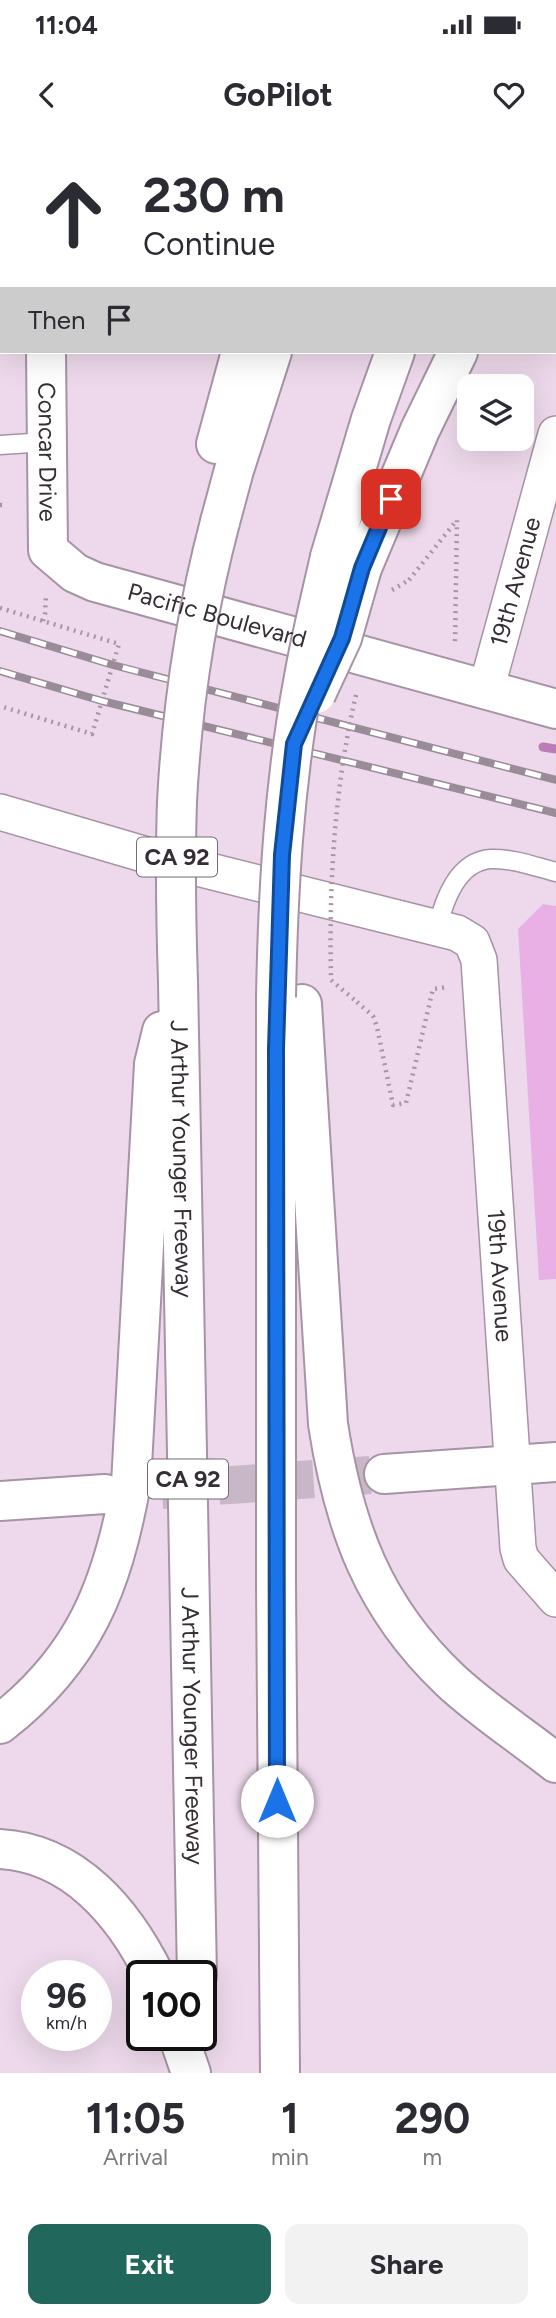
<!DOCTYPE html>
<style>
body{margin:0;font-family:Figtree,sans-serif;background:#f2f2f3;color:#2b2b33;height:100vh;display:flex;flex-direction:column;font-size:26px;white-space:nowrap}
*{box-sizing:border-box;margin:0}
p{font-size:23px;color:#7c7c81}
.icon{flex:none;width:38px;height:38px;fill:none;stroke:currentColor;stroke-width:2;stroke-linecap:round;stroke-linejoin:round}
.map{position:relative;height:1933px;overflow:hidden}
.drawer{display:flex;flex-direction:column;background:#fff;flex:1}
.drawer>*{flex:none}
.guide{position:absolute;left:0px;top:0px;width:556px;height:214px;box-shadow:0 7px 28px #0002;background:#fff;color:#2b2b33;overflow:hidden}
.tools{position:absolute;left:457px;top:234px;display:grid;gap:14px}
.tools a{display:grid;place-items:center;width:77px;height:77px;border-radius:14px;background:#fff;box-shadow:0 7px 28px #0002;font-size:35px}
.speed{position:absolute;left:21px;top:1820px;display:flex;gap:14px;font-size:35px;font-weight:700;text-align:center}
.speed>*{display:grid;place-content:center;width:91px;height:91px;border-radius:50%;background:#fff;box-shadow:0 7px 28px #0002;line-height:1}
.speed small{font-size:18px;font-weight:400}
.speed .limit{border:4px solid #111;border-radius:10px;background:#fff;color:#111}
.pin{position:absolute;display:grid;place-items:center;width:60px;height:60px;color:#fff;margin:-30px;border-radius:14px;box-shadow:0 4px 10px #0006}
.me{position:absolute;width:77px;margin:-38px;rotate:0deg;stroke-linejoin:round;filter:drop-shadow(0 0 5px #0008)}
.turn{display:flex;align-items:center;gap:24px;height:147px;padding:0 28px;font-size:32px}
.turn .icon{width:91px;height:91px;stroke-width:2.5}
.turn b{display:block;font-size:49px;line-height:60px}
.then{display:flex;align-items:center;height:66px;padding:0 28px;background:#0003;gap:14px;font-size:26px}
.eta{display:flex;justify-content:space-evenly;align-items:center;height:119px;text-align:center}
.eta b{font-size:42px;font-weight:700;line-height:49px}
.button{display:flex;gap:14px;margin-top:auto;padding:14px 28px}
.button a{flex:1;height:80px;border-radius:14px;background:#21675b;color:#fff;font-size:28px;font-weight:700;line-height:80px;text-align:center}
.button a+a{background:#f2f2f3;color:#2b2b33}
.status{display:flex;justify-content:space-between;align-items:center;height:49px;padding:0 35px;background:#fff;direction:ltr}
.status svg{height:19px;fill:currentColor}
header{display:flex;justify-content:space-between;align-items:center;height:91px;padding:0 28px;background:#fff;font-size:32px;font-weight:700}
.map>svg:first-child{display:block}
.green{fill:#e9b0e5}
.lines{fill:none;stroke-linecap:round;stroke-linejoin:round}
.stream{stroke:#bb7cb8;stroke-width:9}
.tertiary-tunnel{stroke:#c8b7c7;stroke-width:38;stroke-dasharray:38 19;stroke-linecap:butt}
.service-casing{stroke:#a693a4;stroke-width:21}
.minor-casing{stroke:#a693a4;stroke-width:38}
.tertiary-casing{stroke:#a693a4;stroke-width:42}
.motorway-casing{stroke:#a693a4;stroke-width:42}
.path{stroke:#a696a4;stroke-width:4.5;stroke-dasharray:2 5;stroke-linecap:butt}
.service{stroke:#fff;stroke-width:18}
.minor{stroke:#fff;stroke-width:35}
.tertiary{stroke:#fff;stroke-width:38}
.motorway{stroke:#fff;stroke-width:38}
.rail-casing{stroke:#9a8b98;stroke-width:8}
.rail{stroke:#fff;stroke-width:5;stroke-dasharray:16;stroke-linecap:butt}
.motorway-bridge-casing{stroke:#a693a4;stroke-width:42;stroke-linecap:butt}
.path-bridge{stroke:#a696a4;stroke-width:4.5;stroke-dasharray:2 5;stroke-linecap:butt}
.motorway-bridge{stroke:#fff;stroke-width:38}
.route-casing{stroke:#114b97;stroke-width:18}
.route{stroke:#1a73e8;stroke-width:12}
.labels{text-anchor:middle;stroke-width:7;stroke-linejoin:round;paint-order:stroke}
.shield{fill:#fff;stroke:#726d72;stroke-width:2}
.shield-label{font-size:23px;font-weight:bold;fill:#362e35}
.street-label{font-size:24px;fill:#362e35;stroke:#fff}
</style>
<div class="status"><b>11:04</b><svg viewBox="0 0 49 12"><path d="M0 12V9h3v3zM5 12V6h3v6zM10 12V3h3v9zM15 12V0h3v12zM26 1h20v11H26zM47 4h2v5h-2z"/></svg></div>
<header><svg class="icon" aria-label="back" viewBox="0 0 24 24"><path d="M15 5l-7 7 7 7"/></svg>GoPilot<svg class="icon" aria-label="heart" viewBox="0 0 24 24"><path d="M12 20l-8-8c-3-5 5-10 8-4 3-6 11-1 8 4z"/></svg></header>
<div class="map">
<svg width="556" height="1933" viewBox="0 0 556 1933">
<rect width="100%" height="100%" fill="#edd9eb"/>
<polygon class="green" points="543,764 556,766 556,1139 539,1140 518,789"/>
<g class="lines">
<polyline class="stream" points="543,607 556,609"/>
<polyline class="tertiary-tunnel" points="105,1354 384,1334"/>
<defs>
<g id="service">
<polyline points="0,136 2,136"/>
<polyline points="0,305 47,302"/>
<path d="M 437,788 C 444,761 457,721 491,719 C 512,718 536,727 556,732"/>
</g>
<g id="minor">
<path id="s1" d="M 486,550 L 556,294"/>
<path id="s2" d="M 0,672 L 150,716 L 457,793 L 472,802 L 479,820 L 518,1408 L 521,1419 L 556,1459"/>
</g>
<g id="tertiary">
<polyline points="42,0 42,2"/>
<path id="s3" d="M 46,212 L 48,410 L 75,433 L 95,442 L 556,569"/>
<polyline points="384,1334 556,1322"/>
<polyline points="0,1361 105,1354"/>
</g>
<g id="motorway">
<polyline points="311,2 312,0"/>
<polyline points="365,2 366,0"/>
<polyline points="488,2 489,0"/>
<polyline points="555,23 556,21"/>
<polyline points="216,304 241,212"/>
<polyline points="220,382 234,330 272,212"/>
<polyline points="330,417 371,279 395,212"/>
<polyline points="362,428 420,290 458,212"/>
<path id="s4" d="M 178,842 L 197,1836"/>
<polyline points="276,857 276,1445 280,1933"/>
<path d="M 302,864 L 328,1284 C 344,1387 373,1467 450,1540 C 483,1571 521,1595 556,1623"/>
<path d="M 0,1584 C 85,1518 112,1446 131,1344 L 154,924 L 162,891"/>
<path d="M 0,1709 C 74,1713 124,1773 155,1836"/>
<polyline points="178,1895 191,1933"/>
</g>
</defs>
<use href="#service" class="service-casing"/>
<use href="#minor" class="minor-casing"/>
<use href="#tertiary" class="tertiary-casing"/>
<use href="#motorway" class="motorway-casing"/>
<g class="path">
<polyline points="140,2 141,0"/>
<polyline points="0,365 3,365"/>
<polyline points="409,440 457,380 455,505"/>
<polyline points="0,468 119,504 92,594 0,566"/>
<polyline points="43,481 45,474 46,454"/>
<polyline points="357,862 373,876 377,887 393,965 406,963 433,849 448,847"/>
</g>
<use href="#service" class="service"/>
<use href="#minor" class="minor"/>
<use href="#tertiary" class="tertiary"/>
<use href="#motorway" class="motorway"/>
<defs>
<g id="rail">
<polyline points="0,491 113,525 556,640"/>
<polyline points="0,531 102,561 556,673"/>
</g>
</defs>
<use href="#rail" class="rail-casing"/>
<use href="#rail" class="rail"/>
<defs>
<g id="motorway-bridge">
<polyline points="316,554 342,498 362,428"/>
<path d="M 178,842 C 176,782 175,721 177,661 C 182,568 196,473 220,382"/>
<path d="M 276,857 C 278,750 284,643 304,537 C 311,497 321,457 330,417"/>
</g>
</defs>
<use href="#motorway-bridge" class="motorway-bridge-casing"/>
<g class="path-bridge">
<polyline points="392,450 409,440"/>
<path d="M 356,555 C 334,649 329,744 331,840 L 357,862"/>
</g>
<use href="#motorway-bridge" class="motorway-bridge"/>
</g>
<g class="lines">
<defs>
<polyline id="route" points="277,1661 276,909 282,715 294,604 342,498 362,428 391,359"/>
</defs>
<use href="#route" class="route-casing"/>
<use href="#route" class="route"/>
</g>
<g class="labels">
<g class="shield">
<rect x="137" y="697.5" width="80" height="39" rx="5"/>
<rect x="148" y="1319.5" width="80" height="39" rx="5"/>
</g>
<g class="shield-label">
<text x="177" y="725">CA 92</text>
<text x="188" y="1347">CA 92</text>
</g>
<g class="street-label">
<text dy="8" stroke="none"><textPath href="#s3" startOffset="100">Concar Drive</textPath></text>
<text dy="8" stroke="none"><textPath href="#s1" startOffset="112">19th Avenue</textPath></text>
<text dy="8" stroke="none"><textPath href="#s3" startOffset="382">Pacific Boulevard</textPath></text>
<text dy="8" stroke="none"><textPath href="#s4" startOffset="177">J Arthur Younger Freeway</textPath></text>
<text dy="8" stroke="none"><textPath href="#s2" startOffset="826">19th Avenue</textPath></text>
<text dy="8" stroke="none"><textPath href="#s4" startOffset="744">J Arthur Younger Freeway</textPath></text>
</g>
</g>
</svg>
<div class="tools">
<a><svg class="icon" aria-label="layers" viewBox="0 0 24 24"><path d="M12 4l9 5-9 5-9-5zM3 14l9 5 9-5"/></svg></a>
</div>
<div class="speed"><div>96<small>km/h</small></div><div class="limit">100</div></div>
<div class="pin" style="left:391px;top:359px;background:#d93025"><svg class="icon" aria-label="arrive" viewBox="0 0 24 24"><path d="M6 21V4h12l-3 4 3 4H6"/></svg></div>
<svg class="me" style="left:277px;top:1661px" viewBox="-20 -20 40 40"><circle r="19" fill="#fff"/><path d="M0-13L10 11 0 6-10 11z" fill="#1a73e8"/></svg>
<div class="guide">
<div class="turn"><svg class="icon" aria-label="ahead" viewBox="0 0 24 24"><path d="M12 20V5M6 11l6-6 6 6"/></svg><div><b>230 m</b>Continue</div></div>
<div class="then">Then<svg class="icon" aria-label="arrive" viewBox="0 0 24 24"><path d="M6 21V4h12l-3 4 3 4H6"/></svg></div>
</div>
</div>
<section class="drawer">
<div class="eta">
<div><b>11:05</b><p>Arrival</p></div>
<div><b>1</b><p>min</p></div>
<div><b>290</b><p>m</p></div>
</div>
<div class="button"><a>Exit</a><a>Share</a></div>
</section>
